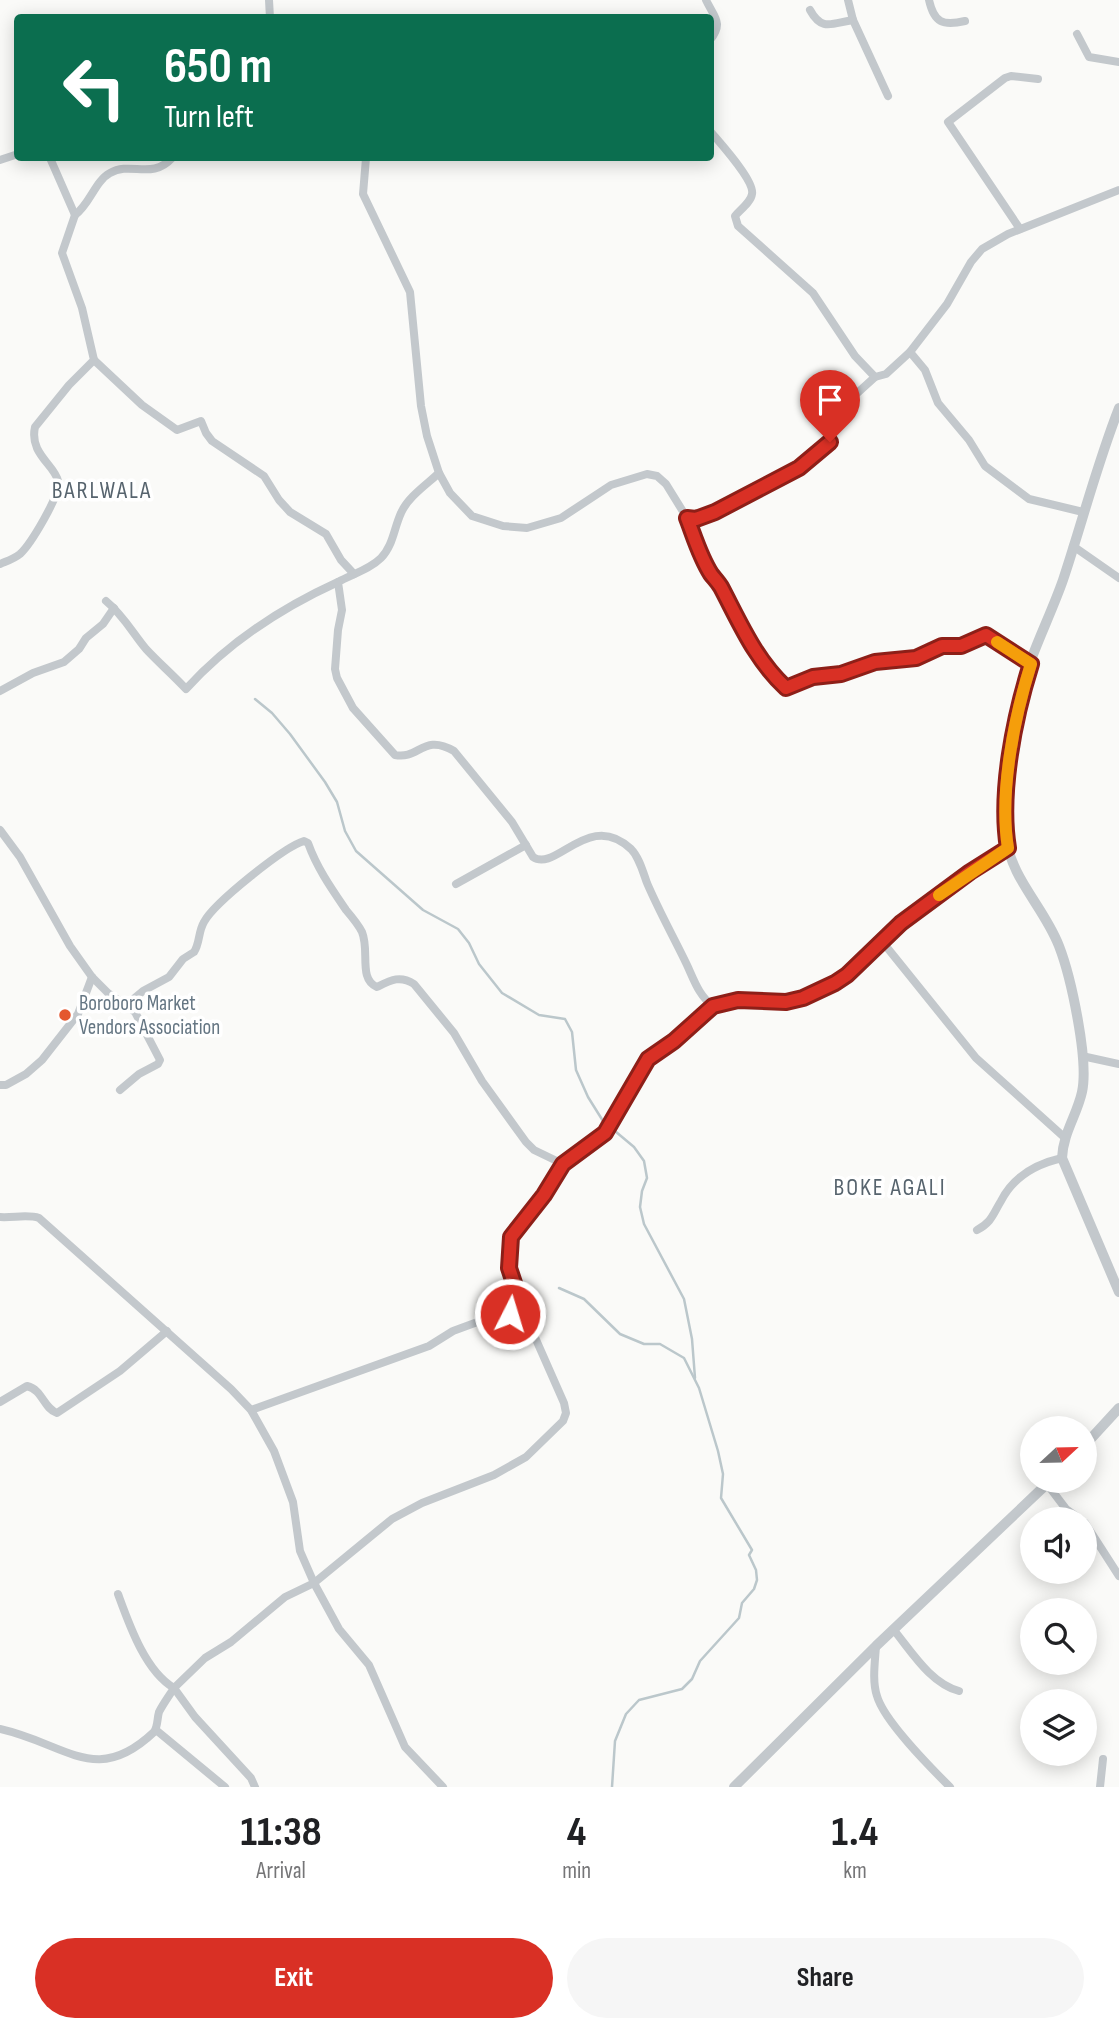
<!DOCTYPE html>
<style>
body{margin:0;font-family:"Sofia Sans Condensed",sans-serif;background:#f6f6f6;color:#202124;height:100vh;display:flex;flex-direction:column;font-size:26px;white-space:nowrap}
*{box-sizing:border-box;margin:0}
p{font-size:23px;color:#757577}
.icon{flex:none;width:38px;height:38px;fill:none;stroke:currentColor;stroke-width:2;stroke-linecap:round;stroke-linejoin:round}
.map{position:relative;height:1787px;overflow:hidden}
.panel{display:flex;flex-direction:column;background:#fff;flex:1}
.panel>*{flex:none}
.hud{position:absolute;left:14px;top:14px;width:700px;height:147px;border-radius:7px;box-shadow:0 4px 18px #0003;background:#0b6e4f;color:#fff;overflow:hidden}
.needle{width:46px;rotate:68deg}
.tools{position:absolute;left:1020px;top:1416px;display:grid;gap:14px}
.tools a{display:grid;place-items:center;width:77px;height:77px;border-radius:50%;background:#fff;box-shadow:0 4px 18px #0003;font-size:35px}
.pin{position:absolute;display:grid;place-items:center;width:60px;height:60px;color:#fff;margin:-72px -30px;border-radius:50% 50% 50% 0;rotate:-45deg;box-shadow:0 0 7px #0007}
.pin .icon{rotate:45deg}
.me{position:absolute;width:77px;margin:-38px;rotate:5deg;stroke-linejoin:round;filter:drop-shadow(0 0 5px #0008)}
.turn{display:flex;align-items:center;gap:24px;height:147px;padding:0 35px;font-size:32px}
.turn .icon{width:91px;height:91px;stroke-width:2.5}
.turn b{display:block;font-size:49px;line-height:60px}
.eta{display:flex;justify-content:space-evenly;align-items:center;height:119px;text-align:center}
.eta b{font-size:42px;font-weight:700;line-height:49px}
.primary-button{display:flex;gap:14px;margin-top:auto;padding:14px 35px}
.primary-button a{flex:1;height:80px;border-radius:42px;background:#d93025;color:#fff;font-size:28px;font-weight:700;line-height:80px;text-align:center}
.primary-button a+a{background:#f6f6f6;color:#202124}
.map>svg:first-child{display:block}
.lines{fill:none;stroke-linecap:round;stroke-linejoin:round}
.stream{stroke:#bbc7cb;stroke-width:2.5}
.minor{stroke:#c3c8cc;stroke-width:8}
.tertiary{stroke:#c3c8cc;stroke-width:10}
.route-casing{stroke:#8d1f18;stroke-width:18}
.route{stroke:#d93025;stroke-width:12}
.slow{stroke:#f59e0b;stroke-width:12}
.poi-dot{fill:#e4572e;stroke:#fff;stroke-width:2.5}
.labels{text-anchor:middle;stroke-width:7;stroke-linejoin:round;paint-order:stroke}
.poi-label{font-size:21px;fill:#657683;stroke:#fff;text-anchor:start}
.quarter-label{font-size:24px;letter-spacing:2px;fill:#57646e;stroke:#fff}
</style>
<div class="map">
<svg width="1119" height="1787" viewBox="0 0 1119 1787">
<rect width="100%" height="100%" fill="#fafaf8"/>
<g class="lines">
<g class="stream">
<polyline points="255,699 272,713 290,734 325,782 337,802 345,831 356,851 423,910 458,929 469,943 479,964 502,993 539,1015 565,1019 572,1032 576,1070 588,1097 603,1121 634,1147 644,1161 647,1178 642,1191 640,1207 644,1224 684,1299 692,1339 695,1378"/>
<polyline points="559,1288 584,1299 620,1334 644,1344 660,1344 684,1358 699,1388 718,1451 723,1474 721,1498 752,1550 749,1555 756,1570 757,1580 754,1589 742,1603 739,1618 700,1661 692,1679 682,1689 639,1700 626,1714 615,1741 612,1787"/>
</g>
<g class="minor">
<polyline points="269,0 270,18"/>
<path d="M 706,0 C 714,17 724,23 710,40"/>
<polyline points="848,0 853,20 888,96"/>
<path d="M 929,0 C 934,23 943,26 965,21"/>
<path d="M 810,10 C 822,32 832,23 853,20"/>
<polyline points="1077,34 1089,57 1119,62"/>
<path d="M 710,131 C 720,143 755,181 752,194 C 751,202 740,210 735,216 L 738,226 L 813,293 L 855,356 L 875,377 L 886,374 L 910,352 L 947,304 L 971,262 L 982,249 L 1008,234 L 1119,190"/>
<path d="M 366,158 L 363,194 L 410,292 L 421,406 L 427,436 L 439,473 L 450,493 L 472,516 L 503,526 L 527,528 L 561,518 L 611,485 L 647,474 L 657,476 L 666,484 L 687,518 L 696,519 C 743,500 792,476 830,442 C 830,430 823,421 824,409 L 854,396 L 875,377"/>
<polyline points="0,160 18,154"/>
<path d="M 75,215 C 90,204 95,181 110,173 C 131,161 152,180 172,158"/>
<polyline points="1020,229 948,122 1005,78 1011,76 1038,79"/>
<polyline points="910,352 925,370 938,403 969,440 985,466 1029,499 1083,512"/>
<polyline points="94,360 142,405 177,430 201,421 206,433 212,441 264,476 279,500 290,512 326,534 341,560 354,574"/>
<path d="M 439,473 C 426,485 408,497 401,513 C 394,528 393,546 381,558 C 370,569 353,574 338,582 L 342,610 L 338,630 L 335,669 L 337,678 L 353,708 L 395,755 C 419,760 423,733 454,751 L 512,822 L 533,857 C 556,873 589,809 631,849 C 639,857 643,872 647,883 C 659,911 674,938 687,965 C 694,980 699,996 713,1006"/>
<polyline points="687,518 703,559 719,584 737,622 765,666 786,689 813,677 841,674 875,662 916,658 941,646 961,646 986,635 1031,664"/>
<polyline points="1073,546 1119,578"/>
<path d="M 0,564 C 7,561 14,559 20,554 C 30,545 61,495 58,481 C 55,465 29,454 35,427 L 69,385 L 94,360 L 82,308 L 62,253 L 75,215 L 50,158"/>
<path d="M 106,601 C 123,615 132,632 146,649 C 159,663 173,675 186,689 C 228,643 281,608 338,582"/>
<polyline points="0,691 33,673 64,662 79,649 86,638 103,624 114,608"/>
<polyline points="0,830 20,857 70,946 92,977 108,993 135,1012 160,1060 158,1064 139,1074 120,1090"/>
<polyline points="456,884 526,845"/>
<polyline points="881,940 976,1058 1064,1137"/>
<path d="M 125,1006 L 143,991 L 169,977 L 183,959 L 194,952 C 200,943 198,932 204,922 C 214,903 284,847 304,841 L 308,843 C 317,868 331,888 346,910 C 352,917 358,924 362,932 C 370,951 358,979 377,987 C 391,980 400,975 414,984 L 454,1033 L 482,1081 L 526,1142 L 534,1150 L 563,1164"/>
<polyline points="1082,1056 1119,1064"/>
<polyline points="0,1085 6,1085 26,1074 42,1060 78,1014 92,977"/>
<path d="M 0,1217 C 13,1218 28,1214 39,1218 L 231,1389 L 251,1410 L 274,1451 L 293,1502 L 300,1551 L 314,1583 L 339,1629 L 369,1665 L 405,1747 L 443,1787"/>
<path d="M 977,1230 C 992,1222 993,1214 1001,1201 C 1013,1177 1036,1164 1062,1158"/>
<path d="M 0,1402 L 27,1386 C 43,1390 43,1408 57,1413 L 120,1371 L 167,1331"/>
<polyline points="251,1410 429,1346 453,1331 510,1310 516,1305 518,1298 509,1268 511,1237 544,1195 563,1164 605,1133 648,1059 674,1041 713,1006 738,1000 786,1002 803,998 834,983 847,975 901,923 970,872 1008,848"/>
<polyline points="1047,1484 1066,1509 1080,1519"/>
<polyline points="1085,1523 1119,1576"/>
<path d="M 893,1629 C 912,1652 930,1683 959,1691"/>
<path d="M 876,1646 C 875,1662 872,1681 877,1696 C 884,1721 930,1767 950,1787"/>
<path d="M 0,1729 C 67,1744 96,1787 154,1732 C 158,1726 157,1719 159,1712 C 163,1704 169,1696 174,1688 C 145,1671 129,1624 118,1594"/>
<polyline points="156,1730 225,1787"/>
<polyline points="255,1787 251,1778 195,1717 174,1688 205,1658 231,1642 285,1597 314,1583 392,1519 422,1503 494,1475 526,1457 563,1421 566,1413 564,1403 534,1335 517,1331 510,1310"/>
<polyline points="1100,1787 1103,1759"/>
</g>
<g class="tertiary">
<path d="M 1119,408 C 1097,464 1082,523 1063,580 C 1049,620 1028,658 1019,700 C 1013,729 1009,759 1007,789 C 1006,805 1004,821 1006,837 C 1011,879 1044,907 1059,946 C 1071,977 1089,1060 1082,1092 C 1077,1115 1063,1133 1062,1158 L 1119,1292"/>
<polyline points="1085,1445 1119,1408"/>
<polyline points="734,1787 876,1646 1051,1480"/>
</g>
</g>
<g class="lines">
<defs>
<path id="route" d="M 510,1314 L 510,1310 L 516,1305 L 519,1298 L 509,1268 L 511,1237 L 544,1195 L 563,1164 L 605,1133 L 648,1059 L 674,1041 L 713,1006 L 738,1000 L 786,1002 L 803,998 L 835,983 L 847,975 L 901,923 L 970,872 L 1008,848 C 999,793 1014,718 1031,664 L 986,635 L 961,646 L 942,646 L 916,658 L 875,662 L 841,674 L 813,677 L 786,688 C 755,659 740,623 721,587 C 718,582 714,578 711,574 C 700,557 694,536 687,518 L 696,519 L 715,512 L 799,468 L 830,442"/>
</defs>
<use href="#route" class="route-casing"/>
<use href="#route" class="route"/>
<path class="slow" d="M 939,895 L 1008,848 C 999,793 1014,718 1031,664 L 997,642"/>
</g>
<circle class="poi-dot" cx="65" cy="1015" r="7"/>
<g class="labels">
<g class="poi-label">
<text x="79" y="1010">Boroboro Market<tspan x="79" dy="24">Vendors Association</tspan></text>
</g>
<g class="quarter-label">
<text x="102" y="498">BARLWALA</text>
<text x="890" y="1195">BOKE AGALI</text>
</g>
</g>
</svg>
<div class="tools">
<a><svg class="needle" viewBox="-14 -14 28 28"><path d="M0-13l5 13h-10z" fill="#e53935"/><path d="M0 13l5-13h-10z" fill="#757577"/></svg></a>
<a><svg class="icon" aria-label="sound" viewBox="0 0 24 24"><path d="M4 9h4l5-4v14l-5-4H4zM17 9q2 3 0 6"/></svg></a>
<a><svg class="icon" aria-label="search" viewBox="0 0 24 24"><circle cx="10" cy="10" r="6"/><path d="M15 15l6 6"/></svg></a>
<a><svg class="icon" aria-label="layers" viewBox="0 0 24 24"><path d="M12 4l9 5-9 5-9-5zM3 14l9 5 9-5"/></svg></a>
</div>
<div class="pin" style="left:830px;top:442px;background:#d93025"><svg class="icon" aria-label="arrive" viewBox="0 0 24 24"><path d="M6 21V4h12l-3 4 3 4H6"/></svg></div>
<svg class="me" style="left:510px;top:1314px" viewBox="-20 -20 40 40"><circle r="17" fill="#d93025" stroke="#fff" stroke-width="3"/><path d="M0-11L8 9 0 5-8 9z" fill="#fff"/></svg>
<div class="hud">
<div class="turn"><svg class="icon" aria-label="left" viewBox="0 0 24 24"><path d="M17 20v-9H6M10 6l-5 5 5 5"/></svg><div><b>650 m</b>Turn left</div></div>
</div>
</div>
<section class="panel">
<div class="eta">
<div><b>11:38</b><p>Arrival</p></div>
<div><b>4</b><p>min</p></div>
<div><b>1.4</b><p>km</p></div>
</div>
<div class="primary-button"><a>Exit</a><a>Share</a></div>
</section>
